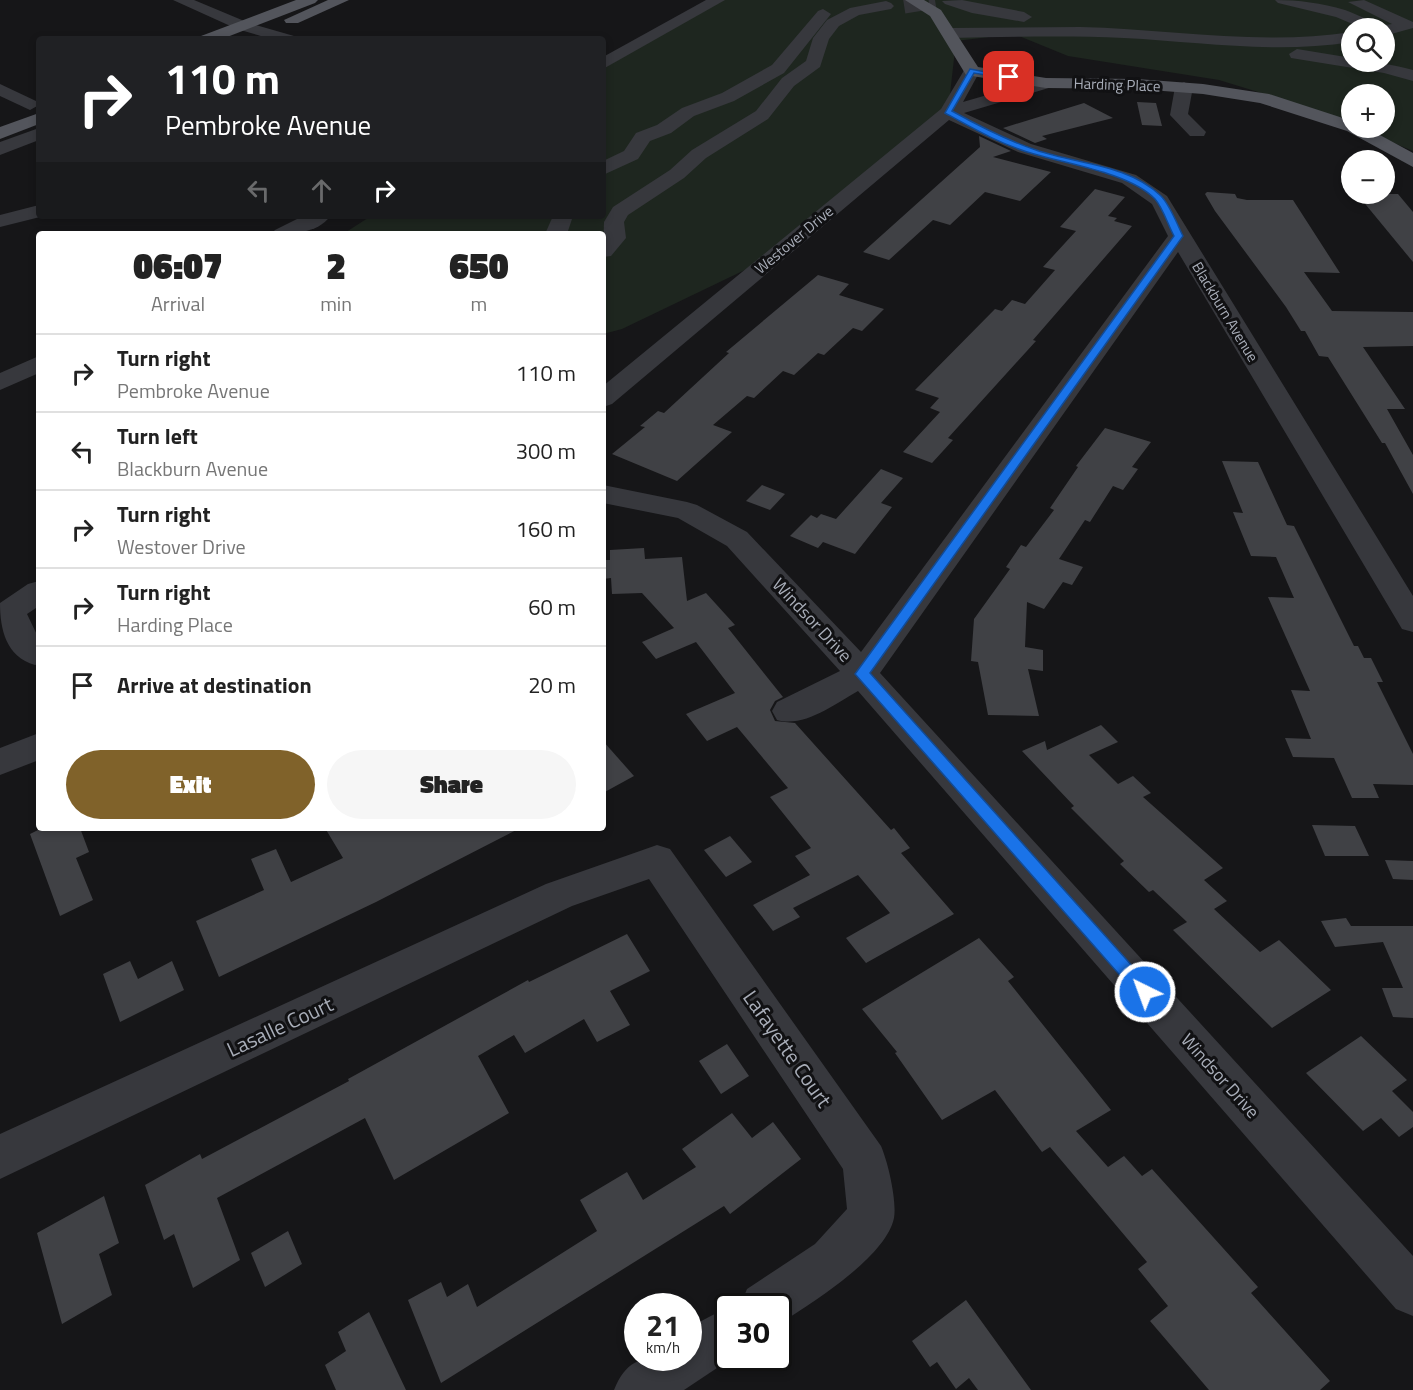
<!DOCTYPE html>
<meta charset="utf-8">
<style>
body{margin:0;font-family:"Titillium Web",sans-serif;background:#f6f6f6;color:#222;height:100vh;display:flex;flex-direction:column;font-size:22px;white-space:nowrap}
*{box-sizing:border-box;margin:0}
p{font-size:20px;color:#767676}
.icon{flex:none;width:33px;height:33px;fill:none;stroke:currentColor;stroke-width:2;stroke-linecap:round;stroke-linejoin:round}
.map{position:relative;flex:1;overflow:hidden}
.sheet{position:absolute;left:36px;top:231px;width:570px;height:600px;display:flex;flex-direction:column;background:#fff;border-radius:6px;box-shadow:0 3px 9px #0003}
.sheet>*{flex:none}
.hud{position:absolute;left:36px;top:36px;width:570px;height:183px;border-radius:6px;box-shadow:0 3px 9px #0003;background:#202124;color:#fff;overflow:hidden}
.controls{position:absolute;left:1341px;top:18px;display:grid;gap:12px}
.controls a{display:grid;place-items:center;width:54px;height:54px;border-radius:50%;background:#fff;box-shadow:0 3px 9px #0003;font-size:30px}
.speed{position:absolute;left:624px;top:1293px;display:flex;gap:12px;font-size:30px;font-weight:700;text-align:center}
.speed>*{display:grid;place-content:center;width:78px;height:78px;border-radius:50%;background:#fff;box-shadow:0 3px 9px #0003;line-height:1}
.speed small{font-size:15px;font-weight:400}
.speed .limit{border:3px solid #111;border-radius:9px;background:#fff;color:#111}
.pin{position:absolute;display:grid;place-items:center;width:51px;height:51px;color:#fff;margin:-26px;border-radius:12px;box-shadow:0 3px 9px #0006}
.me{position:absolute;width:66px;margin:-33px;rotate:318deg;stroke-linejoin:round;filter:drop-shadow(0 0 4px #0008)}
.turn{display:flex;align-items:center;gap:21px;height:126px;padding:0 30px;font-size:27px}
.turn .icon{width:78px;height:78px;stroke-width:2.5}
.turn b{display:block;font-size:42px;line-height:51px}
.lanes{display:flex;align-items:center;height:57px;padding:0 30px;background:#0003;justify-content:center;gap:30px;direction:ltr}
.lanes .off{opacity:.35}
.eta{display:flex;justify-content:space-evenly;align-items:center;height:102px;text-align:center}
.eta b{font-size:36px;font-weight:800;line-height:42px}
.action{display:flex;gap:12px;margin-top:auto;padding:12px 30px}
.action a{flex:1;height:69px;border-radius:36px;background:#80622a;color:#fff;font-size:24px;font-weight:800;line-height:69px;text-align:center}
.action a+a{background:#f6f6f6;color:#222}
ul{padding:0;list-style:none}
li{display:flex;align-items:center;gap:18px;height:78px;padding:0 30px;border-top:2px solid #e0e0e0}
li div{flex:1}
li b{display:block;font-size:22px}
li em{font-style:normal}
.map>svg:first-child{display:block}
.green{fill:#1e261f;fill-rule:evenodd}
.building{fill:#404145}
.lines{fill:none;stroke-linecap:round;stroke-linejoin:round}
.minor-tunnel{stroke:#333438;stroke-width:17;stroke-dasharray:17 8;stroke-linecap:butt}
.minor{fill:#37383d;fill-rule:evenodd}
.major{fill:#53555c;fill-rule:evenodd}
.route{fill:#1a73e8;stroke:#114b97;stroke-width:1.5}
.labels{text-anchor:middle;stroke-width:6;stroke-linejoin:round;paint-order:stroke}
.far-street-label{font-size:15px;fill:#a8adb8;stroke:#111113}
.street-label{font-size:18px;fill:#a8adb8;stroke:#111113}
.near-street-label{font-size:21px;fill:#a8adb8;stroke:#111113}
</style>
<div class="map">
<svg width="1413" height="1390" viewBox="0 0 1413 1390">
<rect width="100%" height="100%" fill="#161618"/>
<path class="green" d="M 712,0 L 1413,0 L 1413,151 L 1358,128 L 1384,128 L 1384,94 L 1352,94 L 1351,125 L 1310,108 L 1219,80 L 1068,56 L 1014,34 L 956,41 L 948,112 L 778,254 L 622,329 L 603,334 L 603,234 L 343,234 L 371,216 L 603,216 L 603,69 ZM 1352,28 L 1384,28 L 1384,62 L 1352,62 Z"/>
<g class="building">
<polygon points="1137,102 1156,103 1162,126 1142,125"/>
<polygon points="1084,103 1113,118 1042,136 1047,139 1035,143 1003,128"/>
<polygon points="979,136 1011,151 993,157 1051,172 1020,201 985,192 950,225 933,220 889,260 863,252 980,147"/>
<polygon points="1095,189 1125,197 1108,216 1117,218 1114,221 1132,226 1033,340 1036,341 948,438 953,440 932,463 903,452 940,412 930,408 939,398 915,390 995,309 1002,311 1012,300 1025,304 1055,270 1043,267 1076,231 1060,227"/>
<polygon points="1207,192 1235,194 1237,198 1247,200 1293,200 1340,273 1304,272 1332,311 1413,312 1413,346 1363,347 1405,409 1387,409 1413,455 1413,494 1385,443 1382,443 1328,357 1319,356 1305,331 1301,331 1286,307 1215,211 1205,194"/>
<polygon points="1357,194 1398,194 1413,212 1413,262"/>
<polygon points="818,275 849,284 839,295 884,309 862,331 853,328 824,355 818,353 794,375 783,371 754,398 747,396 713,425 732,432 677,481 612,454 645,427 640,426 658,411 664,413 729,353 726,352"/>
<polygon points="1105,428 1151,442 1132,467 1138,469 1123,490 1113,486 1090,522 1085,520 1059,559 1083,567 1072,585 1063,582 1044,609 1027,602 1025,647 1043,650 1043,671 1028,669 1039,716 988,715 978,662 971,661 974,619 1010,569 1006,567 1021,545 1026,547 1054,510 1050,508 1078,467 1076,466"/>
<polygon points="1222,461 1258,462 1287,525 1294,526 1354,646 1358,646 1364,658 1371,658 1383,682 1377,682 1413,754 1413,785 1373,784 1379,798 1352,798 1334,758 1293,757 1285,738 1311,739 1291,690 1310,691 1268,597 1294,598 1276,557 1251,556 1233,512 1243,513"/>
<polygon points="881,469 903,478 881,503 892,507 855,554 823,542 818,548 790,536 811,515 817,518 821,514 836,519"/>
<polygon points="762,485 785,494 770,510 746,501"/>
<polygon points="644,548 645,559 682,557 687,601 706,593 735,625 728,628 783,697 775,701 770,710 775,721 795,723 891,830 894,828 910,848 901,853 954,914 866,963 846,938 890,913 858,875 793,908 800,917 773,931 753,905 810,875 795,856 811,848 770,797 788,788 737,727 707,741 686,714 735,693 696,642 656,659 642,642 674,628 642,593 612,594 611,578 603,579 603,560 610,560 610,550"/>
<polygon points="1101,725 1118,742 1089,755 1118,784 1133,776 1151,793 1143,797 1223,868 1204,880 1227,901 1214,909 1260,952 1279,940 1331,990 1272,1028 1173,930 1187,922 1153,890 1149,892 1120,864 1124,861 1071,808 1074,806 1022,751 1045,741 1047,750"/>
<polygon points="603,741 634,776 603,793"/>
<polygon points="1312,825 1355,826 1369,856 1325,856"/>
<polygon points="42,828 80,828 89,852 76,858 93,900 60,916 30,834"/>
<polygon points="325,828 520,828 376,902 219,977 196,921 264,890 251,859 276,849 291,882 343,858"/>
<polygon points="730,836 752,862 726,877 704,850"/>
<polygon points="1385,860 1413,861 1413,880 1393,879"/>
<polygon points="1346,918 1351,926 1413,926 1413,1018 1393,1017 1382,988 1403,988 1383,942 1335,947 1321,921"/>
<polygon points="627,934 650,971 610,991 630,1025 597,1042 584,1019 525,1053 514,1035 478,1056 509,1113 394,1180 365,1118 217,1198 240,1260 193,1288 174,1234 164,1240 145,1185 200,1154 202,1159 349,1081 348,1079 528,980 529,982"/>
<polygon points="979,938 1014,977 1008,981 1111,1110 1076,1131 1108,1167 1124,1156 1142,1176 1152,1169 1258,1287 1251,1293 1330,1381 1320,1390 1209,1390 1150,1321 1168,1306 1138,1269 1147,1262 1050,1147 1042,1152 995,1090 942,1120 895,1053 897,1052 862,1009"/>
<polygon points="130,961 138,979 172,961 184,990 120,1022 103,974"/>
<polygon points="1361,1036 1407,1080 1392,1091 1413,1112 1413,1127 1399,1137 1381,1118 1363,1131 1306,1073"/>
<polygon points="727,1044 749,1076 721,1094 699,1061"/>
<polygon points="732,1113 752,1138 773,1122 801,1159 730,1214 724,1206 441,1383 408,1300 441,1282 447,1297 468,1284 477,1307 597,1231 580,1200 627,1172 643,1200 696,1167 682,1149"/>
<polygon points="104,1196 119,1243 99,1254 112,1295 62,1324 37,1233"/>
<polygon points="288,1231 302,1264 265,1287 251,1253"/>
<polygon points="966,1300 1031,1390 978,1390 969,1378 956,1389 937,1362 930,1367 912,1341"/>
<polygon points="369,1312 406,1390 336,1390 325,1365 346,1351 338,1332"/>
</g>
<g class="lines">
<polyline class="minor-tunnel" points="904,5 935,0"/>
<g class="minor">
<polygon points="173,0 194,0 249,23 294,36 296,39 271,39 237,29"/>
<polygon points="706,0 725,0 603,69 603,57"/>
<polygon points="962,0 1024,12 1032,17 1024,22 972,13 945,4 942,1"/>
<path d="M 1275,0 C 1299,0 1321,3 1345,10 C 1361,15 1377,28 1392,24 L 1348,2 L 1364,0 L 1413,22 L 1413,28 L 1384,36 L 1384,28 L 1362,28 L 1336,17 L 1278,3 Z"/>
<polygon points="886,1 891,3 894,6 891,9 859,15 839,26 829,39 820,67 794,86 768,119 706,158 684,178 628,215 624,222 626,238 611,256 603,257 604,222 613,207 670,170 692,150 756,111 782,78 806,61 813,38 827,20 850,8"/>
<polygon points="823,9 831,14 784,73 734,101 694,116 671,133 650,141 638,159 603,175 603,161 624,151 636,133 657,125 682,108 722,93 772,65 818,11"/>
<path d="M 1080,27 C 1171,29 1261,46 1352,32 L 1352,42 C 1275,54 1201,42 1124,38 C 1066,35 1008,37 950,38 L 942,33 L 950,28 Z"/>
<path d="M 1297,49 L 1352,58 L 1352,62 C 1373,62 1392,64 1413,70 L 1413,81 L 1384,73 L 1291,58 L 1289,54 Z"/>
<path d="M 972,66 L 980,71 L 963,102 L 1046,78 L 1055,83 L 1052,87 L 964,113 L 1031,144 L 1136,175 L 1167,196 L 1413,596 L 1413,632 L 1402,629 L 1178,252 L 880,673 L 1413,1256 L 1413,1316 L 1396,1309 L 858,691 C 835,704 804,728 777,720 L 772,711 L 777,702 L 840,671 L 727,546 L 678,518 L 603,503 L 603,485 L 687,502 L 697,505 L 747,532 L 861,652 L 1168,236 L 1152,204 L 1122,183 L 1018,152 L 949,120 L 612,404 L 603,407 L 603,386 L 941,109 L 966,67 Z"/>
<polygon points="1184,82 1193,87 1188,114 1206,132 1204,136 1190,136 1170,115 1175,87"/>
<polygon points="0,84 36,101 39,105 30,110 0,96"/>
<polygon points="39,128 39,140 0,155 0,142"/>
<polygon points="39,205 39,216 44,216 0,227 0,215"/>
<path d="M 303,216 L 330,216 C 318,234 290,234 271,234 L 275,230 Z"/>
<polygon points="553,216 573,216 567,234 545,234"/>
<polygon points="39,356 39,373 0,390 0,373"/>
<path d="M 39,581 L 39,606 L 27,614 L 39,639 L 39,664 L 35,665 C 6,657 0,629 0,603 L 28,584 Z"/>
<polygon points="39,733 39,760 0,775 0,748"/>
<path d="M 657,845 L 670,849 L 881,1146 C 888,1162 897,1201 894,1218 C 886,1257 813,1302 781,1323 L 778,1324 L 778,1306 L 740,1306 L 747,1289 L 815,1244 L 847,1209 L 843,1169 L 649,879 L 572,906 L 0,1179 L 0,1134 L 546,884 Z"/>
<path d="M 728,1307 L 728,1358 L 732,1358 L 684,1390 L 614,1390 C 630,1351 652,1358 688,1358 L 688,1328 Z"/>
</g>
<g class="major">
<polygon points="296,0 318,0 315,3 222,39 199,39 201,36"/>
<polygon points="328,0 349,0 298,23 286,23 284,20"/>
<polygon points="905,0 924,0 941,10 978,67 1046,78 1137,79 1203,84 1269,94 1352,121 1352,128 1367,128 1413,153 1413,167 1347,131 1260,103 1203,94 1137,89 1046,88 966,75 930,16"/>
<polygon points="39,113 39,124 0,139 0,127"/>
</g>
</g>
<path class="route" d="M 970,69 L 1013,77 L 1009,79 L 974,73 L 952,111 C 979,126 1006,140 1036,150 C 1076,164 1128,164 1161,196 C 1170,205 1177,224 1183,236 L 870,673 L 1151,987 L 1154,992 L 1151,997 L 1145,1000 L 1139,997 L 855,674 L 1174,236 C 1168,225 1163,208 1155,199 C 1130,173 1067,164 1034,154 C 1002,145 974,129 945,113 Z"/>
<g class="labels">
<g class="far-street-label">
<text transform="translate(1117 85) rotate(2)" y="5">Harding Place</text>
<text transform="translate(794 240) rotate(-40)" y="5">Westover Drive</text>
<text transform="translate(1225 312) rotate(59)" y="5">Blackburn Avenue</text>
</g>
<g class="street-label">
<text transform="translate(812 620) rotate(47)" y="6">Windsor Drive</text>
<text transform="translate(1220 1076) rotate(48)" y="6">Windsor Drive</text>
</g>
<g class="near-street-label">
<text transform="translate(280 1027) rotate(-25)" y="7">Lasalle Court</text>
<text transform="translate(787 1049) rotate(55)" y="7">Lafayette Court</text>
</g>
</g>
</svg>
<div class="controls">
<a><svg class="icon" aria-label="search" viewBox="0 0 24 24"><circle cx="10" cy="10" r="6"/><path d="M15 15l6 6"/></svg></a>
<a>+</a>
<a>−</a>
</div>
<div class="speed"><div>21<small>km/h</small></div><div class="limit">30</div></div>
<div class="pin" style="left:1009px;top:77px;background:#d93025"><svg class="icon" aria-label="arrive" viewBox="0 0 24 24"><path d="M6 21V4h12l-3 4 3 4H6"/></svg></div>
<svg class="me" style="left:1145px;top:992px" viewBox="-20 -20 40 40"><circle r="17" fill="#1a73e8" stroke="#fff" stroke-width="3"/><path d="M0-11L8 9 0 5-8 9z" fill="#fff"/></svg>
<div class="hud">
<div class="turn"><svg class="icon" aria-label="right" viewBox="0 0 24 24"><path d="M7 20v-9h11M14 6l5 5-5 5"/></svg><div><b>110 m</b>Pembroke Avenue</div></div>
<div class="lanes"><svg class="icon off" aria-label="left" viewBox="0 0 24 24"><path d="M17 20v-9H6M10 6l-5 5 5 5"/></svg><svg class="icon off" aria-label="ahead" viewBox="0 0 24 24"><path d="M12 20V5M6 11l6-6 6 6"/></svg><svg class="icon" aria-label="right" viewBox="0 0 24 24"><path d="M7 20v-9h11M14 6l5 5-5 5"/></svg></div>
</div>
<section class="sheet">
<div class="eta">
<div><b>06:07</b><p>Arrival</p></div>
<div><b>2</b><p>min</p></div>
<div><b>650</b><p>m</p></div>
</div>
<ul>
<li><svg class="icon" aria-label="right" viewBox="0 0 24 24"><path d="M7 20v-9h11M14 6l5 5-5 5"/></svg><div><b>Turn right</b><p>Pembroke Avenue</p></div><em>110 m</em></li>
<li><svg class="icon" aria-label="left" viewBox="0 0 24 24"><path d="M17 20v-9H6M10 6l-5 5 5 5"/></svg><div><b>Turn left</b><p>Blackburn Avenue</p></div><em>300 m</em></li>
<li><svg class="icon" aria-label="right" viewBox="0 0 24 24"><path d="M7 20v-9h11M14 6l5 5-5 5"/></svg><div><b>Turn right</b><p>Westover Drive</p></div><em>160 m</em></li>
<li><svg class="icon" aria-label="right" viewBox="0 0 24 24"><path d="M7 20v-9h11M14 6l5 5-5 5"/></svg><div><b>Turn right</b><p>Harding Place</p></div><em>60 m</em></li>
<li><svg class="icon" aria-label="arrive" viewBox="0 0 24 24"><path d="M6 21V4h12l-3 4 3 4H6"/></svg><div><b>Arrive at destination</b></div><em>20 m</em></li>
</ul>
<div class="action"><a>Exit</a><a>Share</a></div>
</section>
</div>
